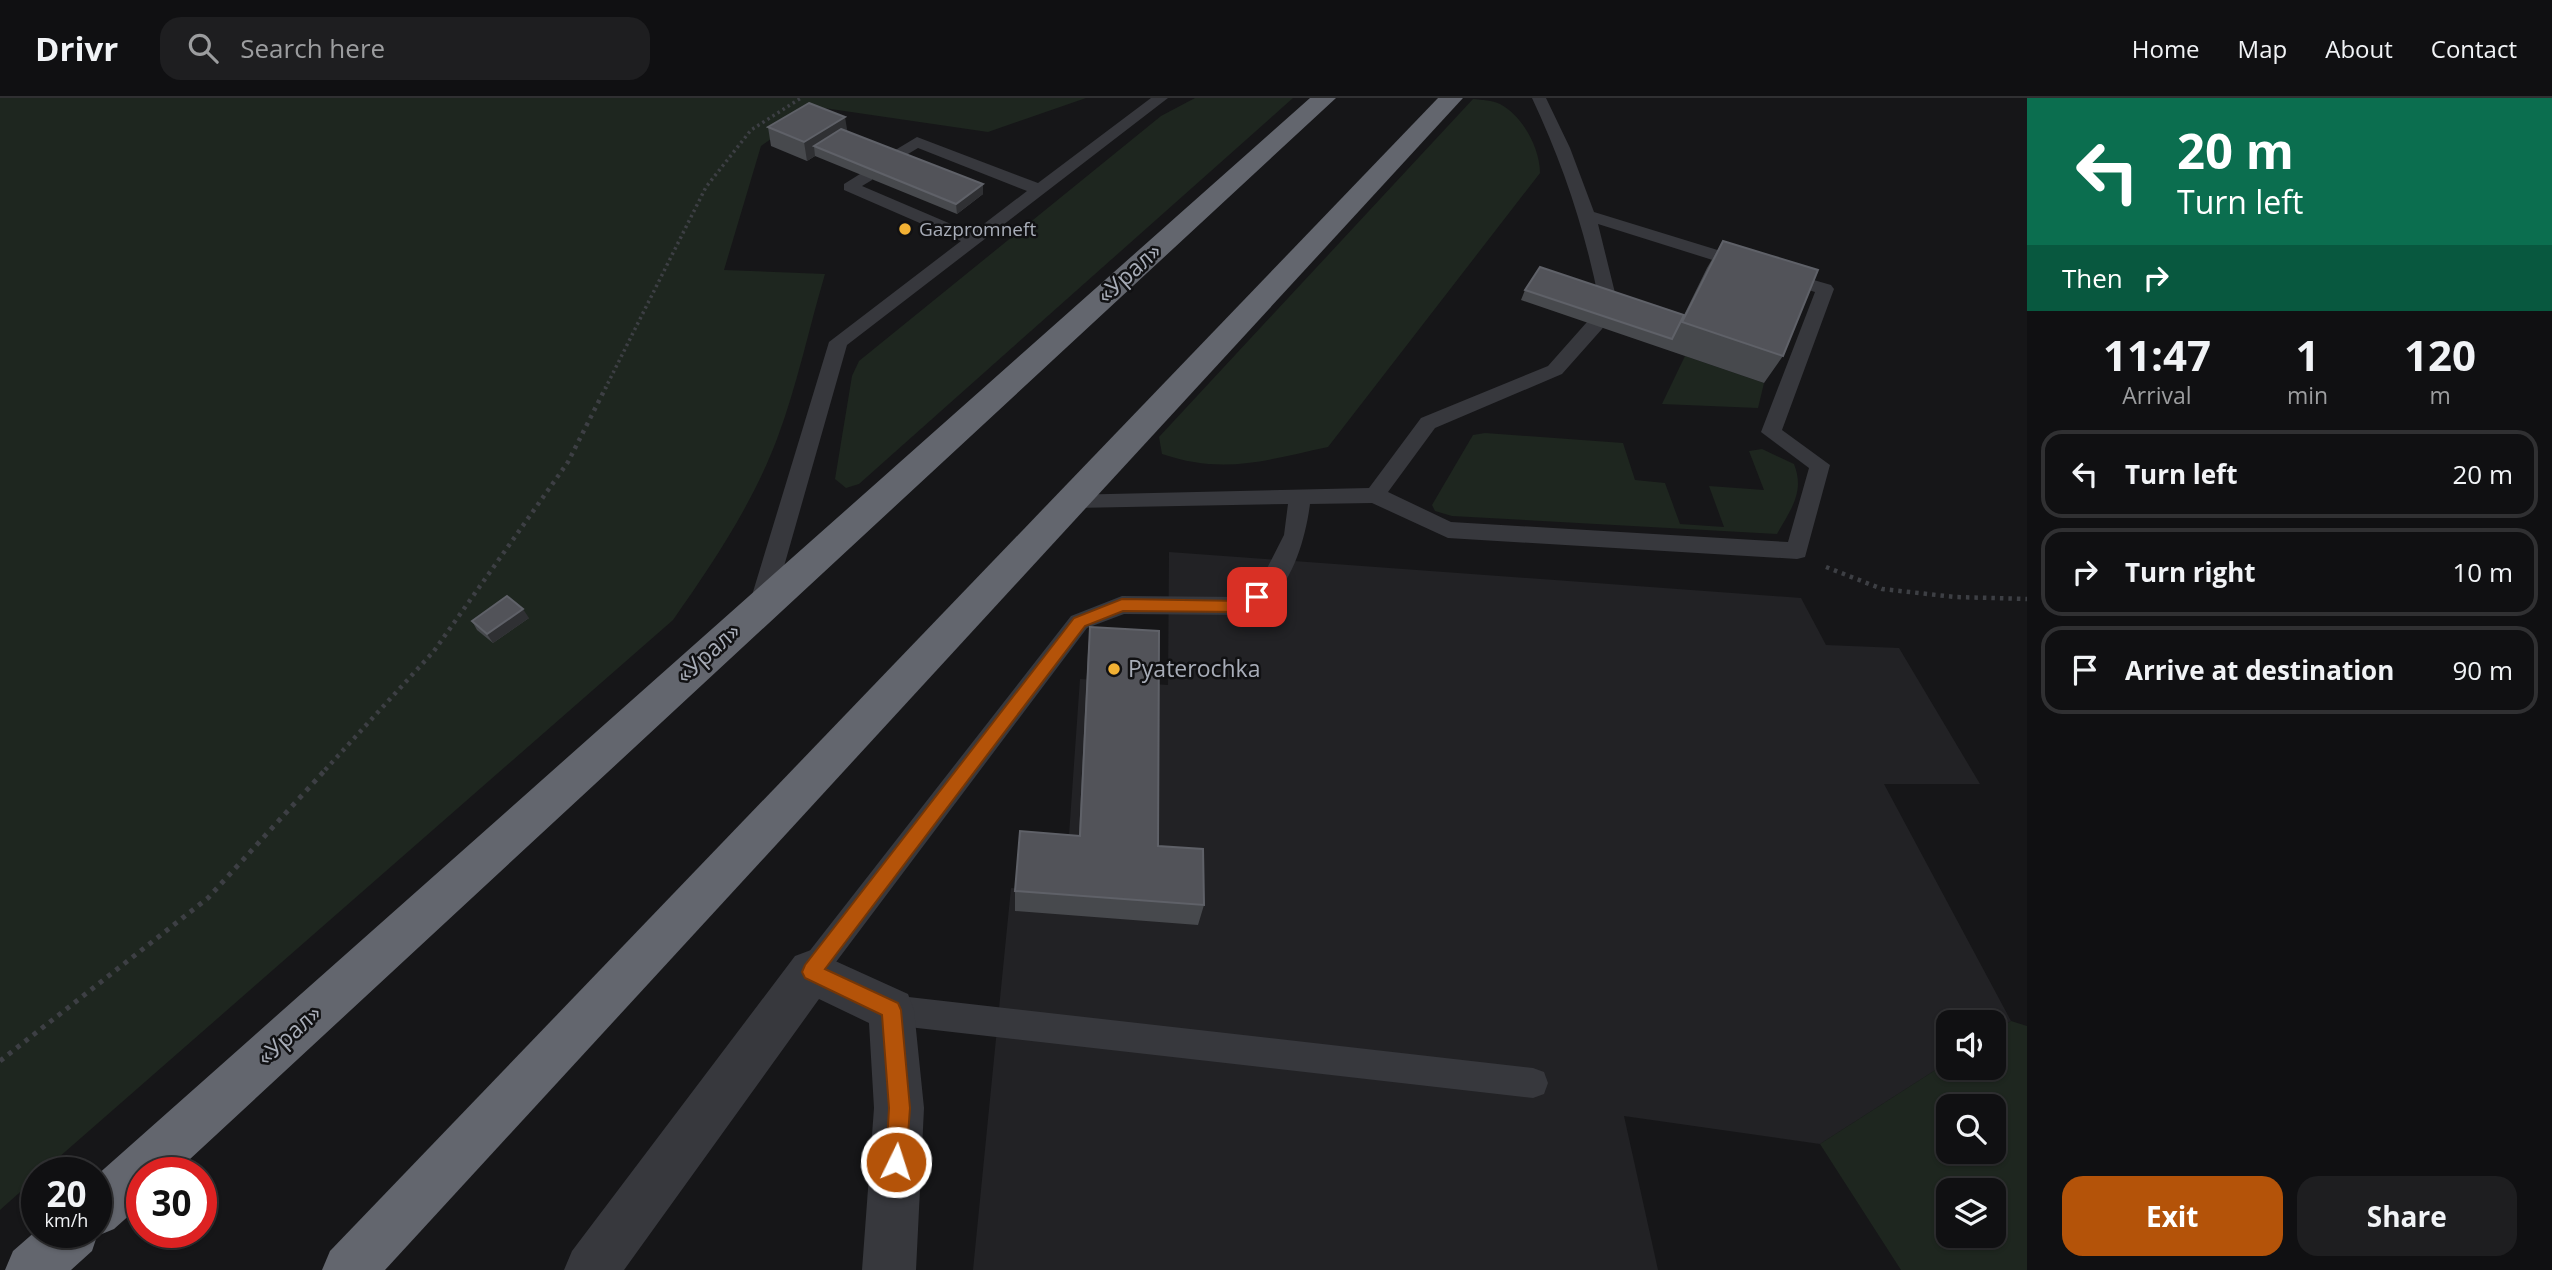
<!DOCTYPE html>
<meta charset="utf-8">
<style>
body{margin:0;font-family:"Open Sans",sans-serif;background:#1e1e20;color:#f1f3f6;height:100vh;display:flex;flex-direction:column;font-size:26px;white-space:nowrap}
*{box-sizing:border-box;margin:0}
p{font-size:23px;color:#9c9d9f}
.icon{flex:none;width:38px;height:38px;fill:none;stroke:currentColor;stroke-width:2;stroke-linecap:round;stroke-linejoin:round}
.map{position:relative;flex:1;overflow:hidden}
.drawer{display:flex;flex-direction:column;background:#101012;width:525px}
.drawer>*{flex:none}
.banner{background:#0b6e4f;color:#fff;overflow:hidden}
.controls{position:absolute;left:1936px;top:912px;display:grid;gap:14px}
.controls a{display:grid;place-items:center;width:70px;height:70px;border-radius:14px;background:#101012;box-shadow:0 2px 5px #0004,0 0 0 2px #303032;font-size:35px}
.speed{position:absolute;left:21px;top:1059px;display:flex;gap:14px;font-size:35px;font-weight:700;text-align:center}
.speed>*{display:grid;place-content:center;width:91px;height:91px;border-radius:50%;background:#101012;box-shadow:0 2px 5px #0004,0 0 0 2px #303032;line-height:1}
.speed small{font-size:18px;font-weight:400}
.speed .limit{border:10px solid #d22;background:#fff;color:#111}
.pin{position:absolute;display:grid;place-items:center;width:60px;height:60px;color:#fff;margin:-30px;border-radius:14px;box-shadow:0 4px 10px #0006}
.me{position:absolute;width:77px;margin:-38px;rotate:4deg;stroke-linejoin:round;filter:drop-shadow(0 0 5px #0008)}
.turn{display:flex;align-items:center;gap:24px;height:147px;padding:0 35px;font-size:32px}
.turn .icon{width:91px;height:91px;stroke-width:2.5}
.turn b{display:block;font-size:49px;line-height:60px}
.then{display:flex;align-items:center;height:66px;padding:0 35px;background:#0003;gap:14px;font-size:26px}
.eta{display:flex;justify-content:space-evenly;align-items:center;height:119px;text-align:center}
.eta b{font-size:42px;font-weight:700;line-height:49px}
.primary-button{display:flex;gap:14px;margin-top:auto;padding:14px 35px}
.primary-button a{flex:1;height:80px;border-radius:21px;background:#b45309;color:#fff;font-size:28px;font-weight:700;line-height:80px;text-align:center}
.primary-button a+a{background:#1e1e20;color:#f1f3f6}
ul{padding:0;list-style:none}
li{display:flex;align-items:center;gap:21px;height:88px;margin:0 14px 10px;padding:0 21px;border:4px solid #303032;border-radius:21px}
li div{flex:1}
li b{display:block;font-size:26px}
li em{font-style:normal}
header{display:flex;align-items:center;gap:42px;box-sizing:border-box;height:98px;padding:0 35px;background:#101012;border-bottom:2px solid #303032}
header strong{font-size:33px}
nav{display:flex;gap:38px;margin-inline-start:auto;font-size:24px}
.search{width:490px;height:63px;background:#1e1e20;display:flex;align-items:center;gap:18px;box-sizing:border-box;padding:0 24px;border-radius:21px;color:#9c9d9f;font-size:26px}
main{display:flex;flex:1;min-height:0}
.map>svg:first-child{display:block}
.built{fill:#222225}
.green{fill:#1e261f;fill-rule:evenodd}
.lines{fill:none;stroke-linecap:round;stroke-linejoin:round}
.path-far2{stroke:#3d3f44;stroke-width:3.5;stroke-dasharray:2.5 3.5;stroke-linecap:butt}
.path-far1{stroke:#3d3f44;stroke-width:4.5;stroke-dasharray:3.5 5;stroke-linecap:butt}
.path{stroke:#3d3f44;stroke-width:5;stroke-dasharray:4.5 6;stroke-linecap:butt}
.lane{fill:#37383d;fill-rule:evenodd}
.street{fill:#37383d;fill-rule:evenodd}
.highway{fill:#63666e;fill-rule:evenodd}
.wall{fill:#47494d}
.shaded-wall{fill:#2f3033}
.building{fill:#525359;stroke:#5f6168;stroke-width:2}
.route{fill:#b45309;stroke:#753606;stroke-width:2}
.poi-dot{fill:#f2b134;stroke:#111113;stroke-width:2.5}
.labels{text-anchor:middle;stroke-width:5;stroke-linejoin:round;paint-order:stroke}
.far-poi-label{font-size:19px;fill:#a8adb8;stroke:#111113;text-anchor:start}
.street-label{font-size:23px;fill:#a8adb8;stroke:#111113}
.poi-label{font-size:23px;fill:#a8adb8;stroke:#111113;text-anchor:start}
</style>
<header>
<strong>Drivr</strong>
<div class="search"><svg class="icon" aria-label="search" viewBox="0 0 24 24"><circle cx="10" cy="10" r="6"/><path d="M15 15l6 6"/></svg>Search here</div>
<nav><a>Home</a><a>Map</a><a>About</a><a>Contact</a></nav>
</header>
<main>
<div class="map">
<svg width="2027" height="1172" viewBox="0 0 2027 1172">
<rect width="100%" height="100%" fill="#161618"/>
<polygon class="built" points="1169,454 1801,500 1826,547 1899,550 1980,686 1884,686 2011,923 1993,934 1993,924 1948,924 1948,964 1820,1046 1624,1018 1658,1172 973,1172 1011,790 1065,794 1080,581 1168,587"/>
<g class="green">
<path d="M 0,0 L 1086,0 L 988,34 L 817,9 L 761,48 L 724,172 L 825,176 C 809,230 797,288 777,341 C 752,407 713,465 673,522 L 42,1074 L 37,1074 L 37,1079 L 0,1112 Z"/>
<polygon points="1195,0 1293,0 859,386 846,390 835,381 852,278 859,263 1161,18"/>
<path d="M 1473,1 C 1482,2 1492,2 1500,6 C 1523,18 1540,51 1540,75 L 1328,349 C 1267,362 1224,377 1162,356 L 1159,339 Z"/>
<polygon points="1685,258 1764,285 1758,310 1662,306"/>
<path d="M 1485,335 L 1623,345 L 1635,382 L 1665,385 L 1680,426 L 1724,429 L 1709,388 L 1764,392 L 1749,353 L 1762,351 L 1794,366 C 1805,394 1791,411 1777,436 L 1452,418 L 1435,413 L 1432,407 L 1473,337 Z"/>
<path d="M 2011,923 L 2027,928 L 2027,1172 L 1901,1172 L 1820,1046 L 1948,964 L 1948,970 L 1993,970 L 1993,934 ZM 1993,1008 L 1993,1054 L 1948,1054 L 1948,1008 ZM 1993,1092 L 1993,1138 L 1948,1138 L 1948,1092 Z"/>
</g>
<g class="lines">
<polyline class="path-far2" points="605,291 706,89 751,32 801,0"/>
<g class="path-far1">
<polyline points="1826,469 1882,491 1955,499 2027,501"/>
<polyline points="325,672 434,553 568,364 606,289"/>
</g>
<polyline class="path" points="0,963 208,800 327,670"/>
<g class="lane">
<polygon points="1151,0 1168,0 847,247 773,507 769,513 761,516 753,513 749,507 829,244 961,143 844,92 844,86 860,76 872,76 872,82 862,88 972,135 1027,93 918,50 893,65 885,60 887,57 917,39 1038,85"/>
<path d="M 1532,0 L 1546,0 L 1570,50 L 1594,114 L 1750,162 L 1753,166 L 1750,170 L 1738,170 L 1598,126 L 1617,203 L 1602,231 L 1562,276 L 1435,330 L 1388,394 L 1451,424 L 1788,444 L 1809,370 L 1761,334 L 1815,194 L 1773,181 L 1770,177 L 1773,173 L 1779,172 L 1831,187 L 1834,191 L 1782,332 L 1830,367 L 1805,459 L 1797,461 L 1448,440 L 1372,405 L 1310,406 C 1305,445 1288,504 1246,517 L 1124,516 L 1087,530 L 821,884 L 811,888 L 801,884 L 796,874 L 801,864 L 1071,518 L 1122,498 L 1241,499 L 1260,484 L 1284,437 L 1288,406 L 1074,410 L 1066,407 L 1063,402 L 1066,397 L 1369,390 L 1421,320 L 1548,268 L 1587,224 L 1599,203 C 1585,132 1563,66 1532,0 Z"/>
<polygon points="891,897 1533,970 1544,974 1548,985 1544,996 1533,1000 891,927 880,922 876,912 880,902"/>
</g>
<polygon class="street" points="811,852 908,896 914,912 924,1010 916,1172 862,1172 874,1010 869,925 819,901 624,1172 564,1172 572,1153 795,858"/>
<g class="highway">
<polygon points="1310,0 1336,0 176,1074 142,1074 142,1106 114,1131 97,1138 92,1153 71,1172 5,1172 13,1153 37,1132 96,1134 96,1078"/>
<polygon points="1438,0 1463,0 385,1172 322,1172 330,1153"/>
</g>
</g>
<g class="wall">
<polygon points="768,29 847,33 983,96 957,116 815,58 807,63 771,48"/>
<polygon points="1723,143 1783,258 1764,285 1521,202 1525,192 1684,217 1707,170"/>
<polygon points="529,520 493,545 477,532 472,523"/>
<polygon points="1090,529 1158,748 1204,807 1198,827 1015,813 1015,793 1079,737 1088,554"/>
</g>
<g class="shaded-wall">
<polygon points="845,19 848,37 814,48 815,58 807,63 804,44"/>
<polygon points="983,86 983,96 957,116 956,106"/>
<polygon points="523,511 529,520 493,545 487,536"/>
</g>
<g class="building">
<polygon points="809,5 845,19 804,44 768,29"/>
<polygon points="841,31 983,86 956,106 814,48"/>
<polygon points="1723,143 1818,172 1783,258 1682,224"/>
<polygon points="1540,169 1684,217 1672,241 1525,192"/>
<polygon points="507,498 523,511 487,536 472,523"/>
<polygon points="1090,529 1159,533 1158,748 1203,751 1204,807 1015,793 1020,733 1080,738"/>
</g>
<polygon class="route" points="1257,494 1263,495 1263,503 1246,514 1123,513 1085,528 825,871 898,905 901,912 910,1010 906,1064 903,1071 896,1074 889,1071 886,1064 889,1010 882,917 805,880 802,874 805,867 1074,520 1122,501 1243,503"/>
<g class="poi-dot">
<circle cx="905" cy="131" r="7"/>
<circle cx="1114" cy="571" r="7"/>
</g>
<g class="labels">
<g class="far-poi-label">
<text x="919" y="138">Gazpromneft</text>
</g>
<g class="street-label">
<text transform="translate(1129 175) rotate(-42)" y="8">«Урал»</text>
<text transform="translate(708 555) rotate(-42)" y="8">«Урал»</text>
<text transform="translate(289 937) rotate(-42)" y="8">«Урал»</text>
</g>
<g class="poi-label">
<text x="1128" y="579">Pyaterochka</text>
</g>
</g>
</svg>
<div class="controls">
<a><svg class="icon" aria-label="sound" viewBox="0 0 24 24"><path d="M4 9h4l5-4v14l-5-4H4zM17 9q2 3 0 6"/></svg></a>
<a><svg class="icon" aria-label="search" viewBox="0 0 24 24"><circle cx="10" cy="10" r="6"/><path d="M15 15l6 6"/></svg></a>
<a><svg class="icon" aria-label="layers" viewBox="0 0 24 24"><path d="M12 4l9 5-9 5-9-5zM3 14l9 5 9-5"/></svg></a>
</div>
<div class="speed"><div>20<small>km/h</small></div><div class="limit">30</div></div>
<div class="pin" style="left:1257px;top:499px;background:#d93025"><svg class="icon" aria-label="arrive" viewBox="0 0 24 24"><path d="M6 21V4h12l-3 4 3 4H6"/></svg></div>
<svg class="me" style="left:896px;top:1064px" viewBox="-20 -20 40 40"><circle r="17" fill="#b45309" stroke="#fff" stroke-width="3"/><path d="M0-11L8 9 0 5-8 9z" fill="#fff"/></svg>
</div>
<section class="drawer">
<div class="banner">
<div class="turn"><svg class="icon" aria-label="left" viewBox="0 0 24 24"><path d="M17 20v-9H6M10 6l-5 5 5 5"/></svg><div><b>20 m</b>Turn left</div></div>
<div class="then">Then<svg class="icon" aria-label="right" viewBox="0 0 24 24"><path d="M7 20v-9h11M14 6l5 5-5 5"/></svg></div>
</div>
<div class="eta">
<div><b>11:47</b><p>Arrival</p></div>
<div><b>1</b><p>min</p></div>
<div><b>120</b><p>m</p></div>
</div>
<ul>
<li><svg class="icon" aria-label="left" viewBox="0 0 24 24"><path d="M17 20v-9H6M10 6l-5 5 5 5"/></svg><div><b>Turn left</b></div><em>20 m</em></li>
<li><svg class="icon" aria-label="right" viewBox="0 0 24 24"><path d="M7 20v-9h11M14 6l5 5-5 5"/></svg><div><b>Turn right</b></div><em>10 m</em></li>
<li><svg class="icon" aria-label="arrive" viewBox="0 0 24 24"><path d="M6 21V4h12l-3 4 3 4H6"/></svg><div><b>Arrive at destination</b></div><em>90 m</em></li>
</ul>
<div class="primary-button"><a>Exit</a><a>Share</a></div>
</section>
</main>
